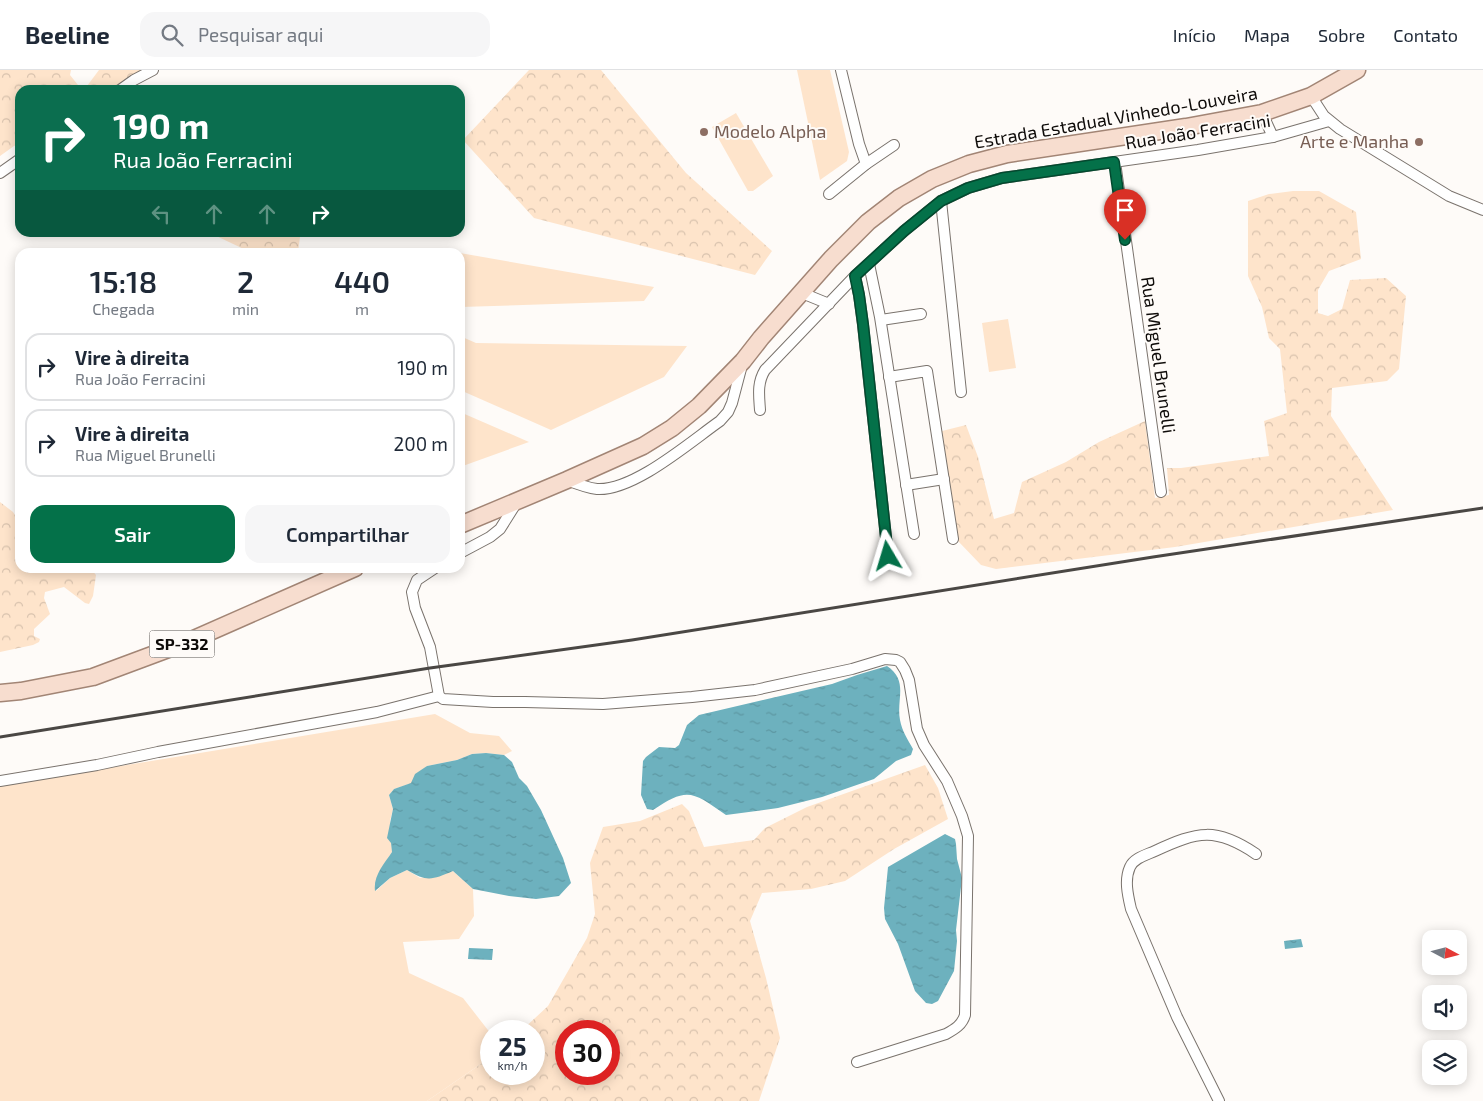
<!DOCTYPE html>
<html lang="pt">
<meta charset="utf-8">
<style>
body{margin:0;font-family:"Exo 2",sans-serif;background:#f6f6f7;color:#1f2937;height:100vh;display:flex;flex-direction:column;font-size:19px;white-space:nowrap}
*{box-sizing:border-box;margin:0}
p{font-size:16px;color:#747a83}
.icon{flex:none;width:28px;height:28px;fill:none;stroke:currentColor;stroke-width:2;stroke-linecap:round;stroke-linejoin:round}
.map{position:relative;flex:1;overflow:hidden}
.panel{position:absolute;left:15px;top:178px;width:450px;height:325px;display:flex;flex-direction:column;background:#fff;border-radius:15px;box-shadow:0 2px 12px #0003}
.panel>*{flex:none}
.hud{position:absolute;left:15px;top:15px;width:450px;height:152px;border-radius:15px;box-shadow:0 2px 12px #0003;background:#0b6e4f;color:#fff;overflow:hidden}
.needle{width:32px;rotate:97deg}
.fabs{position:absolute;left:1422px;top:860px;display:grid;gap:10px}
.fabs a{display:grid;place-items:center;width:45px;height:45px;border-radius:10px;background:#fff;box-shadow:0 2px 12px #0003;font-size:25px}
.speed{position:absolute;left:480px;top:950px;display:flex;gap:10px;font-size:25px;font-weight:700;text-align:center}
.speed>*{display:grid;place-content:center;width:65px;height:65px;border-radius:50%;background:#fff;box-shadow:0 2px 12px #0003;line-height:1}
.speed small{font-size:12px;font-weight:400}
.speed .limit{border:8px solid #d22;background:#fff;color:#111}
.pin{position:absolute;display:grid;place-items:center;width:42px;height:42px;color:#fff;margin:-51px -21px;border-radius:50% 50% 50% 0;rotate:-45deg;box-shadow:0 0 5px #0007}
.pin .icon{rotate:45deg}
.me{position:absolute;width:55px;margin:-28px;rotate:353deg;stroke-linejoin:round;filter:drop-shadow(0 0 4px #0008)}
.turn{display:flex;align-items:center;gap:18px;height:105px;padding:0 15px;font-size:22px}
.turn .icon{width:65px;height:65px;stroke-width:2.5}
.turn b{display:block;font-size:35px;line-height:42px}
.lanes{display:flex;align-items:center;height:48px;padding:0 15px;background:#0003;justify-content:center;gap:25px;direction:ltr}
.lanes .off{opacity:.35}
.eta{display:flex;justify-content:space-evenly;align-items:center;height:85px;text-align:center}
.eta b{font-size:30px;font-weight:600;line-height:35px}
.primary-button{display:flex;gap:10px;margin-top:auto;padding:10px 15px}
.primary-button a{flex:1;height:58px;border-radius:15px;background:#047149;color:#fff;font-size:20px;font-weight:600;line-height:58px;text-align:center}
.primary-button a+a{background:#f6f6f7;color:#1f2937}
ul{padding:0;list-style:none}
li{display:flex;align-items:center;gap:15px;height:68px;margin:0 10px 8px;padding:0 5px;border:2px solid #e0e1e3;border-radius:15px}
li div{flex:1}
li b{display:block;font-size:19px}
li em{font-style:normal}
header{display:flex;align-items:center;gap:30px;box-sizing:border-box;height:70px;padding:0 25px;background:#fff;border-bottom:1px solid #e0e1e3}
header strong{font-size:24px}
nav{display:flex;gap:28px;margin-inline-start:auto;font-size:18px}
.search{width:350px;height:45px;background:#f6f6f7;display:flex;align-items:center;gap:12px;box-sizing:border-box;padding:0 18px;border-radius:15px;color:#747a83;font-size:19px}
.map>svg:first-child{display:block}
.green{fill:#fee4cb}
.forest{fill:url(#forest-crowns);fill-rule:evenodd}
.water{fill:url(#water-ripples)}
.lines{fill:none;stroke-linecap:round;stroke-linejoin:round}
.minor-casing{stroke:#7a736d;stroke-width:12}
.primary-casing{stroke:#a28575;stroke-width:19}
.minor{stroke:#fff;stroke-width:10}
.primary{stroke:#f7ddcf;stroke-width:16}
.rail{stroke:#4a4744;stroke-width:3}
.route-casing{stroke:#03492f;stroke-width:12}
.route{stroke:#047149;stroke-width:9}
.education-dot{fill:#8d6e63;stroke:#fefbf8;stroke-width:2}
.labels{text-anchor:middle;stroke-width:4;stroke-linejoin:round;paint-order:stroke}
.shield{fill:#fefbf8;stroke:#565351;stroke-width:1}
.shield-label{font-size:16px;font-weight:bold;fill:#0e0b09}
.street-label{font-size:18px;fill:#0e0b09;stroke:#fefbf8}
.education-label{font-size:18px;fill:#785e54;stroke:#fefbf8;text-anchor:start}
</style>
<header>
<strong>Beeline</strong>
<div class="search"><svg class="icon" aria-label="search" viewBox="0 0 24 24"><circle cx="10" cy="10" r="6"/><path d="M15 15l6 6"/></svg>Pesquisar aqui</div>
<nav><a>Início</a><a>Mapa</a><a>Sobre</a><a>Contato</a></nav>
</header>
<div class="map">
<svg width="1483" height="1031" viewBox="0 0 1483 1031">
<defs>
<pattern id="forest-crowns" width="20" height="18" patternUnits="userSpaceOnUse" patternTransform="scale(1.25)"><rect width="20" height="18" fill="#fee4cb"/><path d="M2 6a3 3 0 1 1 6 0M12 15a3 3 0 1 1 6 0" fill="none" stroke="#d8c2ad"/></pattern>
<pattern id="water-ripples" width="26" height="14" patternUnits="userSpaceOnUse" patternTransform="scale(1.25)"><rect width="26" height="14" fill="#6db1be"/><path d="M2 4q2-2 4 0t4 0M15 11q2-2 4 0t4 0" fill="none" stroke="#5d97a2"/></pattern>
</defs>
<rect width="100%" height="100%" fill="#fefbf8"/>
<g class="green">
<polygon points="797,0 830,0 849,82 847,91 820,110"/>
<polygon points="736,43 773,106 753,121 748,121 712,57"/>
<polygon points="460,183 654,217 644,231 461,237"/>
<polygon points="1008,249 1016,298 989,302 982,253"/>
<polygon points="460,266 476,273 687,276 664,307 551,360 460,320"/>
<polygon points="460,342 529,372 460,397"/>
<polygon points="435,644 470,663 499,666 512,681 504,685 486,683 472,684 457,690 427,696 412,713 394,719 389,725 393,739 390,751 392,782 382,798 376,821 390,808 407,800 420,808 453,801 473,819 474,846 459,869 403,872 409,903 463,928 491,964 491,987 427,1031 0,1031 0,716"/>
</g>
<g class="forest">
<path d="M 0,0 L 71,0 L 70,5 L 78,15 L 87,16 L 99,0 L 142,0 C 135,11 117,13 106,20 L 20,20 L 20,74 L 14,76 L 0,86 Z"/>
<polygon points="529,0 601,0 686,103 772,181 755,205 534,148 463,70"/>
<polygon points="1293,121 1319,121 1356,142 1361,189 1329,201 1318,220 1318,243 1328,246 1342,239 1350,210 1386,208 1406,226 1399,299 1387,311 1332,318 1331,346 1393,440 1175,477 996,499 981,495 958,471 942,361 966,355 978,387 994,449 1014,443 1022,412 1066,392 1099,372 1145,351 1155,428 1169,425 1167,398 1181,398 1269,386 1264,351 1287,343 1280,279 1269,268 1262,237 1248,206 1248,131 1269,124"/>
<polygon points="210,163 295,163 300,167 298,182 250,182"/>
<polygon points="0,432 13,442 19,451 20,498 90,498 96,505 93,526 89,534 85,533 64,517 45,522 44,528 50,544 34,559 34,566 40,569 39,572 33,575 0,582"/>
<path d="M 925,695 L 938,718 L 948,749 L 894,779 L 845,811 L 811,819 L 762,823 L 750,851 L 766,908 L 780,968 L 759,1031 L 427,1031 L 491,987 L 491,1004 L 534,1004 L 534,961 L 521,961 L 548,936 L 587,868 L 595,844 L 590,793 L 603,757 L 640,751 L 682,734 L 689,741 L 704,777 L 754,770 L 765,758 L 807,737 ZM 609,961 L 609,1004 L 566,1004 L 566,961 Z"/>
</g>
<g class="water">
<path d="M 887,596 C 909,611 896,629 900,650 C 902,661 908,670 913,679 L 911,685 L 896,691 L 874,709 L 822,727 L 778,738 L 726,745 C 693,722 688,716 653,740 L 647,739 L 641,725 L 643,691 L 646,687 L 659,677 L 675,678 L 679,675 L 687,655 L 699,645 L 832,614 L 857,605 Z"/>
<path d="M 486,683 L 504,685 L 512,692 L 519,708 L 527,716 L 541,740 L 563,788 L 571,813 L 559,826 L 536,829 L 509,826 L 473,819 L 453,801 C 432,810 427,812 407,800 L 390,808 L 375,821 C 373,806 384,794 392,782 L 391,773 L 387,768 L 393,739 L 389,725 L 394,719 L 411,713 L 415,704 L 427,696 L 457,690 L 472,684 Z"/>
<polygon points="945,764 955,769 956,774 957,789 962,808 956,860 957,871 954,901 938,931 932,934 926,933 915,921 898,874 885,849 884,838 888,797"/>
<polygon points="1301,869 1303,877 1285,879 1284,871"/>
<polygon points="469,878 493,879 492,890 468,889"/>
</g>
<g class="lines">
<defs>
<g id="minor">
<polyline points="841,0 859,74 866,94"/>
<polyline points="120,20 134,10 153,0"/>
<polyline points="1311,26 1324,46 1340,59 1449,126 1483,140"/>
<polyline points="1262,43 1273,67"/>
<polyline points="1115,92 1161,422"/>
<polyline points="0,103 20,89"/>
<polyline points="829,124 866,94 894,75"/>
<polyline points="941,131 961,322"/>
<polyline points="869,194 880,247 914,464"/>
<polyline points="855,206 859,225 863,255 888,486"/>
<polyline points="802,223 829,234"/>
<polyline points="881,250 921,244"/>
<polyline points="889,307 927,301 953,469"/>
<path d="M 760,340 C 759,325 757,313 765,300 L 855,206 L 904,161 L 941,131 L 968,118 L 1002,108 L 1198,80 L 1273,67 L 1329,51"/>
<path d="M 567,410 C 577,414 587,418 597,419 C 634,421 690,372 720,351 L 728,342 L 732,333 L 742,295"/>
<polyline points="906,415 944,409"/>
<polyline points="460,483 490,467 500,459 517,432"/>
<path d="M 435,498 L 417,510 L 412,522 L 415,538 L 430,577 L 439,626 L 443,629 L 493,632 L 525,632 L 603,634 L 692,627 L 755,620 L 852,599 L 885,589 L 896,590 L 900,592 L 905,600 L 909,610 L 917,659 L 924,675 L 947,711 L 962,746 L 968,766 L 965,945 C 962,955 955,959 946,964 L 857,992"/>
<polyline points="0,711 97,695 158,682 377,642 439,626"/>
<path d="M 1219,1031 L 1177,947 L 1131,839 C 1128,826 1124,810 1130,797 C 1134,788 1146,785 1155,781 C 1198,761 1216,757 1256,784"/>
</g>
<g id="primary">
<polyline points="460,455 567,410 643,376 672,358 699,336 743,291 761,268 831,189 868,152 899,128 932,109 969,94 1007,84 1186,57 1262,43 1311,26 1357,0"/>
<polyline points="0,623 21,621 93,607 187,572 355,498"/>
</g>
</defs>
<use href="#minor" class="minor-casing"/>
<use href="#primary" class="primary-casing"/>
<use href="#minor" class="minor"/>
<use href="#primary" class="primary"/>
<polyline class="rail" points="0,667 430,598 632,570 1153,487 1483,438"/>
</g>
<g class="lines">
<defs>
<polyline id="route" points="888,486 863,254 859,225 855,206 904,161 941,131 968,118 1002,108 1114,92 1125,170"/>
</defs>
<use href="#route" class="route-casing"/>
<use href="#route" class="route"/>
</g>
<g class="education-dot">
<circle cx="704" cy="62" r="5"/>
<circle cx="1419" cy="72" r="5"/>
</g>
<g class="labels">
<rect class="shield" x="149.5" y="560.5" width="65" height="27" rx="4"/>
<g class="shield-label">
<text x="182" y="580">SP-332</text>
</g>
<g class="street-label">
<text transform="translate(1116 48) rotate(-10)" y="6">Estrada Estadual Vinhedo-Louveira</text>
<text transform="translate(1198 62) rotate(-9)" y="6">Rua João Ferracini</text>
<text transform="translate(1158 285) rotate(82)" y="6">Rua Miguel Brunelli</text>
</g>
<g class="education-label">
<text x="714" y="68">Modelo Alpha</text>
<text x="1409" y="78" text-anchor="end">Arte e Manha</text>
</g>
</g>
</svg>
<div class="fabs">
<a><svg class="needle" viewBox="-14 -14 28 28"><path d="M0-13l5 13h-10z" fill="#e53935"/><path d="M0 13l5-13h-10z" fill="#747a83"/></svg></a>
<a><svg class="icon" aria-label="sound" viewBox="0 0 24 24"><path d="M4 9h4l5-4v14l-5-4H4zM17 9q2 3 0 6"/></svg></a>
<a><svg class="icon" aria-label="layers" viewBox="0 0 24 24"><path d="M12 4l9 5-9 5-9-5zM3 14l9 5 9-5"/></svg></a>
</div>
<div class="speed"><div>25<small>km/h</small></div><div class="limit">30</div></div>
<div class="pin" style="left:1125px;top:170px;background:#d93025"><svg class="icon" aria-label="arrive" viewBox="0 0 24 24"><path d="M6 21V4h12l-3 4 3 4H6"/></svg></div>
<svg class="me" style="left:888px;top:486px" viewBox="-20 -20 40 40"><path d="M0-17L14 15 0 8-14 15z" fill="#047149" stroke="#fff" stroke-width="4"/></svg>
<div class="hud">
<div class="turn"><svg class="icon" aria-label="right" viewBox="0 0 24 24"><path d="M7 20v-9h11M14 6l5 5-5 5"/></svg><div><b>190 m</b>Rua João Ferracini</div></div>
<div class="lanes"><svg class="icon off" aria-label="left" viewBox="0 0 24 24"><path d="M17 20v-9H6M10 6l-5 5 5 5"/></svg><svg class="icon off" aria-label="ahead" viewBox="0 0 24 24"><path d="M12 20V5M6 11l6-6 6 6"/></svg><svg class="icon off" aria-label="ahead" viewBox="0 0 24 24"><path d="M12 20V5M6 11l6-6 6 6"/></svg><svg class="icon" aria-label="right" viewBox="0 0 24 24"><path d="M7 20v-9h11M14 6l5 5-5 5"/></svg></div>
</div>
<section class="panel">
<div class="eta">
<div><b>15:18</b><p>Chegada</p></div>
<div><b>2</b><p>min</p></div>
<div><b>440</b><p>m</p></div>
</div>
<ul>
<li><svg class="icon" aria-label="right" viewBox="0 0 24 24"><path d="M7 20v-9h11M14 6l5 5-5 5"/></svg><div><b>Vire à direita</b><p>Rua João Ferracini</p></div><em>190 m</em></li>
<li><svg class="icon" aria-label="right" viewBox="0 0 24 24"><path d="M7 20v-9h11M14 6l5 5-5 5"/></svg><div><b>Vire à direita</b><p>Rua Miguel Brunelli</p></div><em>200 m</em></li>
</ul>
<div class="primary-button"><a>Sair</a><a>Compartilhar</a></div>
</section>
</div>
